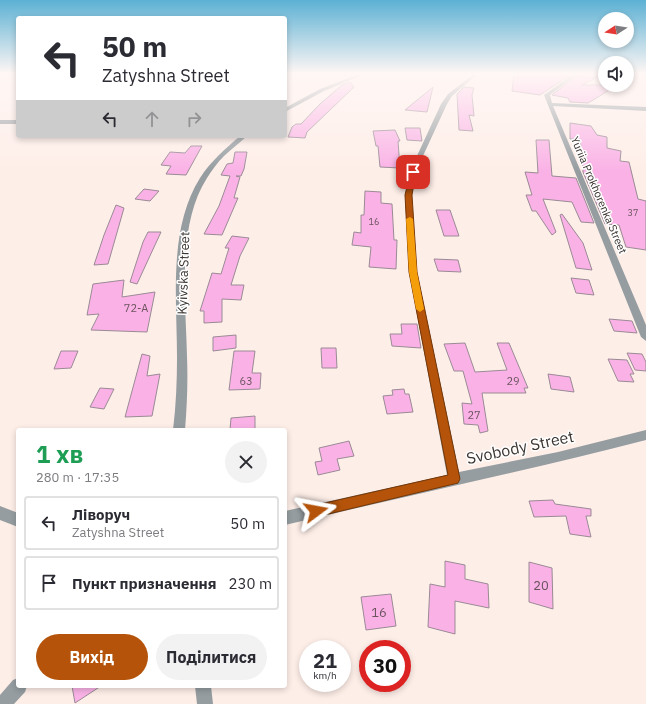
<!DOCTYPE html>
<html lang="uk">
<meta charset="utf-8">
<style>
body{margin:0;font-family:"IBM Plex Sans",sans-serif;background:#f2f2f3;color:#2b2b33;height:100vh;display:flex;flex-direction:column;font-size:15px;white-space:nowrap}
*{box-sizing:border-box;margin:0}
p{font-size:13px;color:#7c7c81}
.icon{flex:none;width:22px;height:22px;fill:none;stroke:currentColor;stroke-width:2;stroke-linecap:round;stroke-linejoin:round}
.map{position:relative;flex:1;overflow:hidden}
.details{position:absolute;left:16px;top:428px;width:271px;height:260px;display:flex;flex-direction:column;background:#fff;border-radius:4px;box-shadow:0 2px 6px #0003}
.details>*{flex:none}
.top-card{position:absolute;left:16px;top:16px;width:271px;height:122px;border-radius:4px;box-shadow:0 2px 6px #0003;background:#fff;color:#2b2b33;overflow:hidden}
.needle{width:26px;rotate:258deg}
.buttons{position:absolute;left:598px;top:12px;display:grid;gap:8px}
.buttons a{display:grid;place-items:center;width:36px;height:36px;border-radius:50%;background:#fff;box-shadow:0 2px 6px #0003;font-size:20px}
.speed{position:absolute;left:299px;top:640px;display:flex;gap:8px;font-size:20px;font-weight:700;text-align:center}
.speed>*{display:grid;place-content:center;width:52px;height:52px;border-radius:50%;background:#fff;box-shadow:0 2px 6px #0003;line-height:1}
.speed small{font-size:10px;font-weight:400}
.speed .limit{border:6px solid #d22;background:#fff;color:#111}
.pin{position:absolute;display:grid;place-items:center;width:34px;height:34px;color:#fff;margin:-17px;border-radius:8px;box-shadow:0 2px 6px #0006}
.me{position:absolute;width:44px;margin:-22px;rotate:77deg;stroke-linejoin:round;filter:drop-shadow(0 0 3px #0008)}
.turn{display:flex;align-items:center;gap:14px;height:84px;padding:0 20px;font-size:18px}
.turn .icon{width:52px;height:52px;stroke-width:2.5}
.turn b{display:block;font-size:28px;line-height:34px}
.lanes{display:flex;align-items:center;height:38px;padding:0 20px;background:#0003;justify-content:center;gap:20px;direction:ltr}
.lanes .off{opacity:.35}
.round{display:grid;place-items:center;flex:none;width:42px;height:42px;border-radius:21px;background:#f2f2f3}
.headline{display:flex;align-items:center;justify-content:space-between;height:68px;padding:0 20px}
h1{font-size:24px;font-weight:800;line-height:30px;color:#1e9e55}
.primary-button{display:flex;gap:8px;margin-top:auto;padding:8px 20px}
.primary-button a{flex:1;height:46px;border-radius:24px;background:#b45309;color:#fff;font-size:16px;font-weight:800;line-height:46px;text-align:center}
.primary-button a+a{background:#f2f2f3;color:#2b2b33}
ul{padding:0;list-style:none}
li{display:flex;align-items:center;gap:12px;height:54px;margin:0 8px 6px;padding:0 12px;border:2px solid #e1e1e2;border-radius:4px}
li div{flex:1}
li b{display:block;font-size:15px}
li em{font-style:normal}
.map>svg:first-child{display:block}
.building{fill:#fab2e6;stroke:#9a8a95}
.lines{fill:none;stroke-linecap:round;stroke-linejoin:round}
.minor{fill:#959da1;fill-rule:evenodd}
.tertiary{fill:#959da1;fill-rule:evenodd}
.route{fill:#b45309;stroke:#753606}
.slow{fill:#f59e0b}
.labels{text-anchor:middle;stroke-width:3;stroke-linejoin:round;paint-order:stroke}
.far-number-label{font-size:9px;fill:#6b545e}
.far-street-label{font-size:11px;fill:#3b3430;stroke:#fff}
.number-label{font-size:11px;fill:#6b545e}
.street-label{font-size:13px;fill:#3b3430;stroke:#fff}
.near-number-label{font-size:13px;fill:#6b545e}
.near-street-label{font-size:16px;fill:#3b3430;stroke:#fff}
</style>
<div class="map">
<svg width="646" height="704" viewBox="0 0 646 704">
<rect width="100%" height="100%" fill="#feeee8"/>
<g class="building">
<polygon points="514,73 573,73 540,95 512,91"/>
<polygon points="580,73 605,73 582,85 618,85 588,103 570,102 568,98 552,95"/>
<polygon points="350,82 354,87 307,132 305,138 288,137 292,127 296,124 301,124 320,104 342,85"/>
<polygon points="433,87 427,112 405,110"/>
<polygon points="464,87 474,88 472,95 474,116 469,115 473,131 459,130 457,94"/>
<polygon points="570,123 591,126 597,135 607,137 607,148 621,151 620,161 629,162 638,199 646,201 646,250 626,247 619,225 605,224 583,172 582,149 579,139 570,139"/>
<polygon points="405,128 420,128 422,141 407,140"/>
<polygon points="395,130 400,141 398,141 400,168 380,167 378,146 376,146 373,131"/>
<polygon points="536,140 549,140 552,176 576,178 594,223 581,222 572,202 543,199 556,232 552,235 536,211 532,211 526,195 532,195 525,172 538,173"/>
<polygon points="191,146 202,146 186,175 166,174 171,166 161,165 170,152 185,153"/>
<polygon points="235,152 247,152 244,169 241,176 236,176 240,177 234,198 238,198 222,235 204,234 219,206 230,176 221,175 227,164 233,163"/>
<polygon points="144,189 159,191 150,201 135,199"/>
<polygon points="365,191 381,192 381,203 392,204 394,240 397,240 396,269 369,267 371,247 352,245 354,232 361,233 361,215 364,215"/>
<polygon points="116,205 124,208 108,264 94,265 104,235"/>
<polygon points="436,210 450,210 459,236 444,236"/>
<polygon points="562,214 583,243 592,270 576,268 560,215"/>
<polygon points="148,232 161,232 137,284 130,282 143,242"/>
<polygon points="232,236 249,238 240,256 231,285 244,285 241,300 222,299 222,322 204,323 204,311 200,311 212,273 221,274 229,248 225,248"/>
<polygon points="434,259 458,260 461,272 438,271"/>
<polygon points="571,278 589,280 594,295 576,293"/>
<polygon points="124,280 122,297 155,292 147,332 91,330 99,314 87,315 93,284"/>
<polygon points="609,319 632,321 637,333 614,331"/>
<polygon points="401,324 417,324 421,348 392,346 390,334 402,334"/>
<polygon points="236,335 236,348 213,351 213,337"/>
<polygon points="465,343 475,372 507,370 497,343 509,343 528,388 524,388 526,393 482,393 488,431 480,433 478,425 464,424 462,403 472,404 463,371 454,371 444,344"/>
<polygon points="321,348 336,348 337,368 322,368"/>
<polygon points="61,351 78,351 71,368 54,369"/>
<polygon points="234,351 255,351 252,373 261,373 260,389 229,390"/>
<polygon points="627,353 642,354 646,362 646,371 635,370"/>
<polygon points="142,354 150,356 147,376 160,374 152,416 125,417"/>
<polygon points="608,359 627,360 634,374 630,374 634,382 618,381"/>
<polygon points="548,374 570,377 574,392 551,389"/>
<polygon points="100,388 114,389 104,409 90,407"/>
<polygon points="404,389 405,394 409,394 413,412 387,414 383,396 393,395 392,390"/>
<polygon points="255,416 255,430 230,430 231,418"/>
<polygon points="349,441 354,456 337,459 340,470 318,475 315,462 322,461 319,448"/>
<polygon points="553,500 555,504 591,509 591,516 586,516 591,537 570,534 566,516 534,517 529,501"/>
<polygon points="445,561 465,565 465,579 488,584 489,608 455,601 455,634 428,627 430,584 445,587"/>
<polygon points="529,562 552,568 553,609 529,602"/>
<polygon points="391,594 396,626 366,630 361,597"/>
<polygon points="72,686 101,686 75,703"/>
</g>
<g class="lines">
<g class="minor">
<path d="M 475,73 L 479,73 L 452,96 L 447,104 L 416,171 L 411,195 L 417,272 L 459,472 L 558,452 L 646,430 L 646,440 C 526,471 405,496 285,525 L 285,511 L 447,475 L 409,272 L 405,195 L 410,171 L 441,104 L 448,94 Z"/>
<polygon points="575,73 579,73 550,95 552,103 646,107 646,111 553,106 646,325 646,341 641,337 544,95"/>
<rect x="0" y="120" width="18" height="4"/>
<polygon points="0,506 18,513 18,527 0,520"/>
<polygon points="195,686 211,686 213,704 197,704"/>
</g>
<g class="tertiary">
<polygon points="362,73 367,73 324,91 285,112 285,108 320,89"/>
<path d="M 240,136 L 247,136 C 240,143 231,149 224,156 C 218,162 212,170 207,178 C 176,226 186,302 187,357 C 188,381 187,406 185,430 L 173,430 C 176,406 177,381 177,357 C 177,299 168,229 200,178 C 211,161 225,149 240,136 Z"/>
<polygon points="18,678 18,686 27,686 25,692 14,704 0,704 0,695 13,680"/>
</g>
</g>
<linearGradient id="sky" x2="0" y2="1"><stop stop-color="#5cb1d4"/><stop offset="0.43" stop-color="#fff7f5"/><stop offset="1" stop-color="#fff7f5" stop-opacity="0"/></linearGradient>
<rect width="646" height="171" fill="url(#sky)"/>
<polygon class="route" points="411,170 416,172 412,195 417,272 460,479 458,483 454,484 316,517 311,515 310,511 311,507 316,505 448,475 409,272 405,195"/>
<polygon class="slow" points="410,217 413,219 417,272 424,309 420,312 416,309 409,272 406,219"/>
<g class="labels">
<g class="far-number-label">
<text x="633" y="216">37</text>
<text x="374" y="225">16</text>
</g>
<g class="far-street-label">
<text transform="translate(599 195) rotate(67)" y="4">Yuriia Prokhorenka Street</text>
</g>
<g class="number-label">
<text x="136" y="312">72-А</text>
<text x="246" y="385">63</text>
<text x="513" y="385">29</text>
<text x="474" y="419">27</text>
</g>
<g class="street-label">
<text transform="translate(183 273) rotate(-88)" y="5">Kyivska Street</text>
</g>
<g class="near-number-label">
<text x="541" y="590">20</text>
<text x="379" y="617">16</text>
</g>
<g class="near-street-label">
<text transform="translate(520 447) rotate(-12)" y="6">Svobody Street</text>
</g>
</g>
</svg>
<div class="buttons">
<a><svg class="needle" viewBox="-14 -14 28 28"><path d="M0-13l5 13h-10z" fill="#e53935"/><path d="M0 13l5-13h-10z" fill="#7c7c81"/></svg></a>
<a><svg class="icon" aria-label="sound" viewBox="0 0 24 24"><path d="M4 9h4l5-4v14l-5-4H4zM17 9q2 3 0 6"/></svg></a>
</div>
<div class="speed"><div>21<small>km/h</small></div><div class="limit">30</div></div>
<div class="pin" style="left:413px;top:172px;background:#d93025"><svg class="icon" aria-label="arrive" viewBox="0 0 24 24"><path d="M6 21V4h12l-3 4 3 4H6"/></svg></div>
<svg class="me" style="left:316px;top:511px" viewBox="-20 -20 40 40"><path d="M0-17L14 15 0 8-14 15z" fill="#b45309" stroke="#fff" stroke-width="4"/></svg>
<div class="top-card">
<div class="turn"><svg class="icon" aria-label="left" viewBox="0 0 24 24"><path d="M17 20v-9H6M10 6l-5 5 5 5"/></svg><div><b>50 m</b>Zatyshna Street</div></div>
<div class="lanes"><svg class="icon" aria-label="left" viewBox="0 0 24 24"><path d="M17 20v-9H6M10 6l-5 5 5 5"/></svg><svg class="icon off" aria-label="ahead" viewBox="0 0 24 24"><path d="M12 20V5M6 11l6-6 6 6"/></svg><svg class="icon off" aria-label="right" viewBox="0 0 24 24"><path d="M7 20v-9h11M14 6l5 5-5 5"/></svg></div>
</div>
<section class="details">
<div class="headline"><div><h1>1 хв</h1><p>280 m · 17:35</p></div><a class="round"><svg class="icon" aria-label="close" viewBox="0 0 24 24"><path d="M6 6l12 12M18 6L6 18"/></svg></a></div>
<ul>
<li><svg class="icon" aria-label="left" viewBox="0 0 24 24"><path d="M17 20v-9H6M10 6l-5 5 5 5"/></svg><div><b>Ліворуч</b><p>Zatyshna Street</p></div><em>50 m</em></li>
<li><svg class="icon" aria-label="arrive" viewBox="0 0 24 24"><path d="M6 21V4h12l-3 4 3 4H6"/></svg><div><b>Пункт призначення</b></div><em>230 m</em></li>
</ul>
<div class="primary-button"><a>Вихід</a><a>Поділитися</a></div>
</section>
</div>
